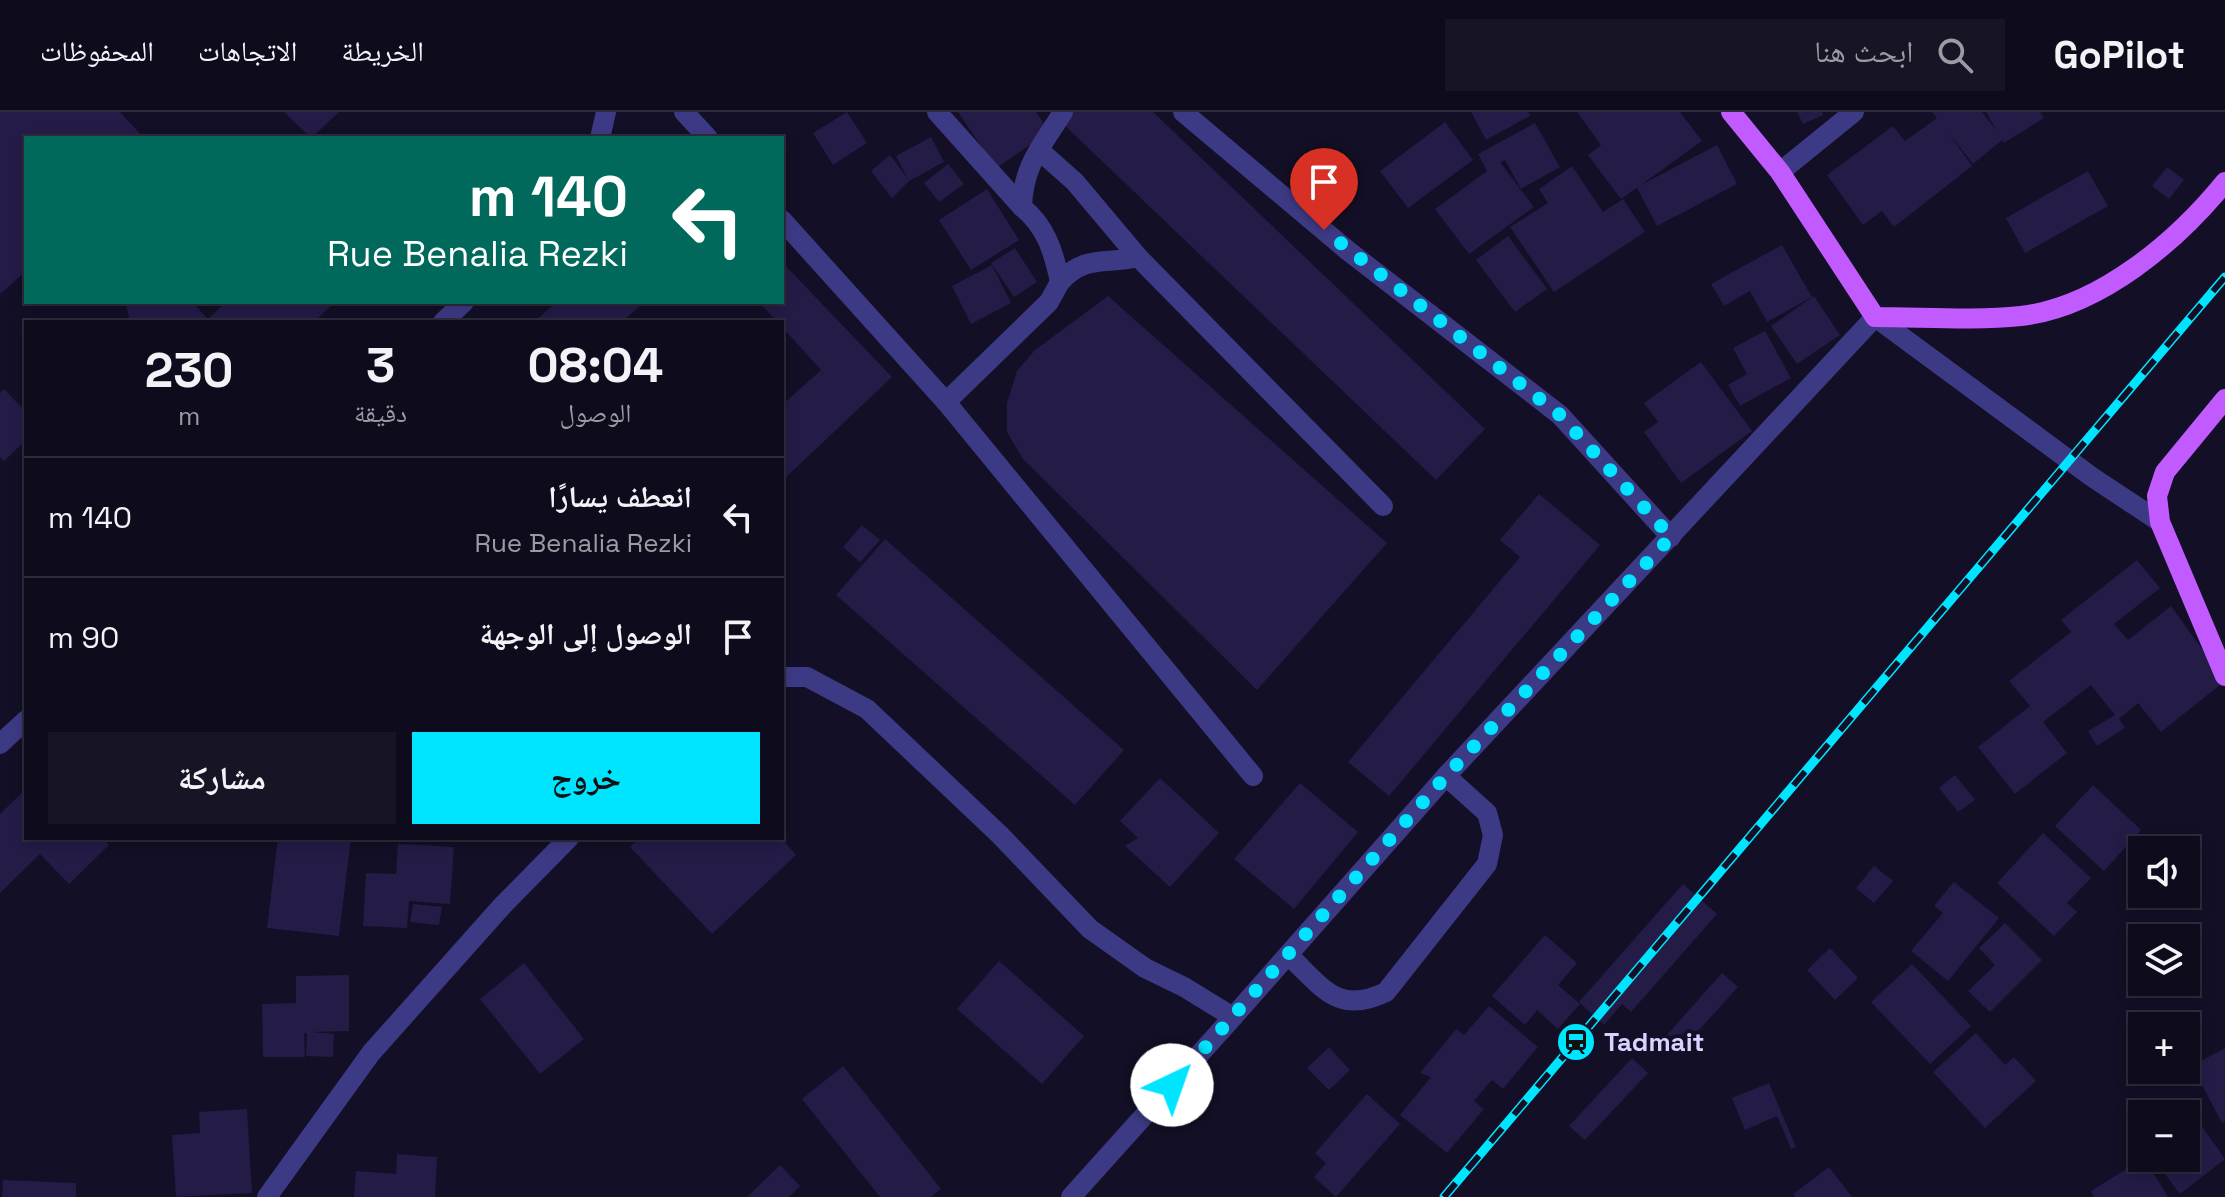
<!DOCTYPE html>
<html lang="ar">
<meta charset="utf-8">
<style>
body{margin:0;font-family:"Space Grotesk","Noto Naskh Arabic",sans-serif;background:#171425;color:#f1f3f6;direction:rtl;height:100vh;display:flex;flex-direction:column;font-size:30px;white-space:nowrap}
*{box-sizing:border-box;margin:0}
p{font-size:26px;color:#9b9ba3}
.icon{flex:none;width:44px;height:44px;fill:none;stroke:currentColor;stroke-width:2;stroke-linecap:round;stroke-linejoin:round}
.map{position:relative;flex:1;overflow:hidden;direction:ltr}
.sheet{position:absolute;left:24px;top:208px;width:760px;height:520px;display:flex;flex-direction:column;background:#0e0b1c;border-radius:0px;box-shadow:0 4px 12px #0003,0 0 0 2px #2e2b3b;direction:rtl}
.sheet>*{flex:none}
.top-card{position:absolute;left:24px;top:24px;width:760px;height:168px;border-radius:0px;box-shadow:0 4px 12px #0003,0 0 0 2px #2e2b3b;direction:rtl;background:#00695c;color:#fff;overflow:hidden}
.controls{position:absolute;left:2128px;top:724px;display:grid;gap:16px}
.controls a{display:grid;place-items:center;width:72px;height:72px;border-radius:0px;background:#0e0b1c;box-shadow:0 4px 12px #0003,0 0 0 2px #2e2b3b;font-size:40px}
.pin{position:absolute;display:grid;place-items:center;width:68px;height:68px;color:#fff;margin:-82px -34px;border-radius:50% 50% 50% 0;rotate:-45deg;box-shadow:0 0 8px #0007}
.pin .icon{rotate:45deg}
.me{position:absolute;width:88px;margin:-44px;rotate:42deg;stroke-linejoin:round;filter:drop-shadow(0 0 6px #0008)}
.turn{display:flex;align-items:center;gap:28px;height:168px;padding:0 24px;font-size:36px}
.turn .icon{width:104px;height:104px;stroke-width:2.5}
.turn b{display:block;font-size:56px;line-height:68px}
.eta{display:flex;justify-content:space-evenly;align-items:center;height:136px;text-align:center}
.eta b{font-size:48px;font-weight:700;line-height:56px}
.primary-button{display:flex;gap:16px;margin-top:auto;padding:16px 24px}
.primary-button a{flex:1;height:92px;border-radius:0px;background:#00e5ff;color:#111;font-size:32px;font-weight:700;line-height:92px;text-align:center}
.primary-button a+a{background:#171425;color:#f1f3f6}
ul{padding:0;list-style:none}
li{display:flex;align-items:center;gap:24px;height:120px;padding:0 24px;border-top:2px solid #2e2b3b}
li div{flex:1}
li b{display:block;font-size:30px}
li em{font-style:normal}
header{display:flex;align-items:center;gap:48px;box-sizing:border-box;height:112px;padding:0 40px;background:#0e0b1c;border-bottom:2px solid #2e2b3b}
header strong{font-size:38px}
nav{display:flex;gap:44px;margin-inline-start:auto;font-size:28px}
.search{width:560px;height:72px;background:#171425;display:flex;align-items:center;gap:20px;box-sizing:border-box;padding:0 28px;border-radius:0px;color:#9b9ba3;font-size:30px}
.map>svg:first-child{display:block}
.building{fill:#241b47}
.lines{fill:none;stroke-linecap:round;stroke-linejoin:round}
.minor{stroke:#3d3a85;stroke-width:20}
.major{stroke:#c25bff;stroke-width:20}
.rail-casing{stroke:#00e5ff;stroke-width:9}
.rail{stroke:#130f26;stroke-width:6;stroke-dasharray:18;stroke-linecap:butt}
.route{stroke:#00e5ff;stroke-width:14;stroke-dasharray:0 25.2}
.labels{text-anchor:middle;stroke-width:8;stroke-linejoin:round;paint-order:stroke}
.poi-label{font-size:26px;font-weight:bold;fill:#d9d4ff;stroke:#130f26;text-anchor:start}
</style>
<header>
<strong>GoPilot</strong>
<div class="search"><svg class="icon" aria-label="search" viewBox="0 0 24 24"><circle cx="10" cy="10" r="6"/><path d="M15 15l6 6"/></svg>ابحث هنا</div>
<nav><a>الخريطة</a><a>الاتجاهات</a><a>المحفوظات</a></nav>
</header>
<div class="map">
<svg width="2225" height="1085" viewBox="0 0 2225 1085">
<rect width="100%" height="100%" fill="#130f26"/>
<g class="building">
<polygon points="0,0 120,0 144,26 26,26 26,159 0,182"/>
<polygon points="284,0 339,0 311,26"/>
<polygon points="847,0 867,31 833,53 813,21"/>
<polygon points="958,0 1036,0 1049,20 996,56"/>
<polygon points="1068,0 1153,0 1485,317 1436,368 1060,9"/>
<polygon points="1471,0 1528,0 1530,4 1486,28"/>
<polygon points="1577,0 1680,0 1702,29 1641,73 1717,33 1737,72 1657,114 1637,76 1621,87 1588,43 1601,33"/>
<polygon points="1797,0 1822,0 1823,3 1803,12"/>
<polygon points="1932,0 1982,0 1996,18 1986,0 2040,0 2044,6 2004,31 2002,28 1973,52 1948,20 1972,54 1894,115 1882,99 1863,113 1827,63 1893,14 1905,29 1937,6"/>
<polygon points="1445,10 1473,48 1408,96 1380,59"/>
<polygon points="1535,11 1560,55 1521,77 1505,48 1500,50 1534,95 1469,142 1435,97 1487,59 1478,42"/>
<polygon points="931,25 944,50 909,69 892,86 871,59 890,43 908,67 896,44"/>
<polygon points="948,52 964,72 939,90 924,71"/>
<polygon points="1572,54 1603,100 1623,87 1645,120 1554,180 1510,115 1548,91 1539,77"/>
<polygon points="2167,55 2184,68 2169,87 2152,74"/>
<polygon points="2088,59 2108,94 2025,141 2006,106"/>
<polygon points="987,77 1019,128 971,158 939,108"/>
<polygon points="1508,124 1547,177 1515,200 1476,148"/>
<polygon points="1782,133 1812,185 1767,210 1750,179 1724,194 1711,172"/>
<polygon points="1015,136 1037,170 1014,185 991,151"/>
<polygon points="782,150 892,265 782,369 782,293 821,258 782,215 782,210 777,210 759,190 782,190"/>
<polygon points="992,153 1011,191 971,212 952,174"/>
<polygon points="1108,184 1387,431 1257,578 1023,347 1007,320 1007,291 1017,259 1035,238"/>
<polygon points="1814,184 1840,223 1797,252 1771,214"/>
<polygon points="125,190 192,190 208,207 226,190 335,190 314,210 130,210"/>
<polygon points="557,190 644,190 622,210 534,210"/>
<polygon points="1765,219 1791,266 1740,294 1728,273 1747,262 1733,236"/>
<polygon points="1701,250 1752,319 1681,371 1644,320 1658,310 1644,291"/>
<polygon points="4,277 26,300 26,328 4,349 0,345 0,281"/>
<polygon points="1539,382 1600,433 1389,684 1348,650 1520,445 1500,428"/>
<polygon points="862,413 880,428 860,450 843,435"/>
<polygon points="885,427 1124,638 1075,693 836,483"/>
<polygon points="2137,448 2160,476 2114,512 2128,528 2171,494 2225,569 2161,620 2138,591 2119,607 2125,616 2097,634 2088,619 2115,603 2091,573 2043,610 2067,641 2015,682 1978,635 2030,594 2009,569 2071,520 2061,508"/>
<polygon points="1955,663 1975,688 1958,700 1939,676"/>
<polygon points="1160,666 1219,721 1170,775 1125,734 1138,726 1120,709"/>
<polygon points="1300,671 1358,720 1294,797 1234,747"/>
<polygon points="2093,673 2141,718 2104,759 2055,714"/>
<polygon points="26,677 26,726 103,726 109,733 69,772 40,742 0,781 0,702"/>
<polygon points="2043,721 2091,766 2067,791 2077,800 2054,824 1997,771"/>
<polygon points="278,726 351,726 339,824 267,816"/>
<polygon points="639,726 781,726 796,743 712,822 630,735"/>
<polygon points="398,732 454,735 450,792 409,789 407,816 363,814 366,761 396,762"/>
<polygon points="1874,754 1893,769 1874,791 1856,776"/>
<polygon points="1954,770 1999,806 1948,869 1911,839 1943,801 1934,794"/>
<polygon points="1683,772 1717,802 1631,900 1622,892 1604,913 1579,890"/>
<polygon points="413,792 442,795 439,813 410,810"/>
<polygon points="2005,811 2042,848 1990,900 1968,879 1995,853 1979,836"/>
<polygon points="1545,823 1577,851 1558,873 1580,892 1558,917 1537,898 1525,913 1492,884"/>
<polygon points="1830,836 1858,866 1835,888 1807,858"/>
<polygon points="999,849 1084,924 1042,972 957,897"/>
<polygon points="524,851 584,927 540,962 480,887"/>
<polygon points="1912,852 1971,914 1930,952 1871,890"/>
<polygon points="1722,861 1738,875 1680,939 1665,925"/>
<polygon points="349,863 349,919 312,920 334,922 333,945 306,944 307,921 304,921 305,945 263,945 262,892 296,891 296,864"/>
<polygon points="1489,894 1538,935 1503,977 1492,968 1474,989 1484,997 1447,1041 1400,1003 1431,965 1420,961 1456,917 1464,923"/>
<polygon points="1976,921 2005,953 2014,945 2036,969 1985,1016 1933,960"/>
<polygon points="1329,935 1350,958 1329,978 1307,956"/>
<polygon points="2225,936 2225,1009 2222,1011 2192,954"/>
<polygon points="1174,938 1195,962 1157,994 1137,970"/>
<polygon points="1632,946 1648,961 1585,1028 1569,1014"/>
<polygon points="843,954 941,1077 931,1085 880,1085 802,987"/>
<polygon points="1769,971 1796,1035 1791,1037 1777,1004 1745,1018 1732,986"/>
<polygon points="1367,982 1400,1012 1336,1085 1314,1065 1326,1051 1315,1041"/>
<polygon points="2183,988 2225,1047 2180,1082 2153,1046 2186,1046 2186,1002 2165,1002"/>
<polygon points="247,997 252,1081 176,1085 172,1023 200,1021 199,1000"/>
<polygon points="397,1042 437,1045 435,1085 354,1085 356,1059 396,1062"/>
<polygon points="2144,1046 2168,1085 2094,1085 2091,1079"/>
<polygon points="780,1053 800,1074 789,1085 747,1085"/>
<polygon points="1829,1055 1852,1085 1795,1085 1793,1082"/>
<polygon points="3,1068 76,1071 76,1085 2,1085"/>
</g>
<g class="lines">
<g class="minor">
<polyline points="684,0 708,26"/>
<path d="M 937,0 L 1022,95 C 1046,114 1054,141 1060,170 L 1049,190 L 946,290"/>
<polyline points="1183,0 1347,138 1560,303 1671,425"/>
<polyline points="600,26 606,0"/>
<polyline points="1039,38 1075,70 1138,145 1383,394"/>
<polyline points="1780,60 1854,0"/>
<path d="M 1022,95 C 1023,53 1042,34 1063,0"/>
<polyline points="782,108 946,290 1253,664"/>
<path d="M 1060,170 C 1085,142 1105,153 1138,145"/>
<polyline points="443,210 464,190"/>
<polyline points="782,565 807,565 867,597 1000,723 1090,817 1145,856 1184,875 1233,905 1446,664 1875,205 2092,365 2160,410"/>
<polyline points="0,632 26,608"/>
<path d="M 1288,843 C 1322,874 1337,904 1386,880 L 1487,752 L 1493,723 L 1487,701 L 1446,664"/>
<polyline points="267,1085 371,941 503,793 569,726"/>
<polyline points="1071,1085 1233,905"/>
</g>
<g class="major">
<path d="M 1731,0 L 1780,60 L 1875,205 C 1923,205 1973,209 2021,204 C 2100,195 2177,129 2225,70"/>
<polyline points="2225,287 2165,360 2157,384 2160,410 2225,564"/>
</g>
<defs>
<polyline id="rail" points="1444,1085 2225,165"/>
</defs>
<use href="#rail" class="rail-casing"/>
<use href="#rail" class="rail"/>
</g>
<g class="lines">
<polyline class="route" points="1172,973 1446,664 1671,425 1560,303 1324,118"/>
</g>
<defs>
<symbol id="station-disc" viewBox="-11 -11 22 22"><circle r="9.5" fill="#00e5ff" stroke="#130f26"/><path d="M-3-6H3Q5-6 5-4V2Q5 4 3 4L4.5 6H3L1.5 4h-3L-3 6H-4.5L-3 4Q-5 4-5 2V-4Q-5-6-3-6ZM-3.5-4v3h7v-3ZM-3.5 1v1.5H-2V1ZM2 1v1.5H3.5V1Z" fill="#111"/></symbol>
</defs>
<g fill-rule="evenodd">
<use href="#station-disc" x="1554" y="908" width="44" height="44"/>
</g>
<g class="labels">
<g class="poi-label">
<text x="1604" y="939">Tadmait</text>
</g>
</g>
</svg>
<div class="controls">
<a><svg class="icon" aria-label="sound" viewBox="0 0 24 24"><path d="M4 9h4l5-4v14l-5-4H4zM17 9q2 3 0 6"/></svg></a>
<a><svg class="icon" aria-label="layers" viewBox="0 0 24 24"><path d="M12 4l9 5-9 5-9-5zM3 14l9 5 9-5"/></svg></a>
<a>+</a>
<a>−</a>
</div>
<div class="pin" style="left:1324px;top:118px;background:#d93025"><svg class="icon" aria-label="arrive" viewBox="0 0 24 24"><path d="M6 21V4h12l-3 4 3 4H6"/></svg></div>
<svg class="me" style="left:1172px;top:973px" viewBox="-20 -20 40 40"><circle r="19" fill="#fff"/><path d="M0-13L10 11 0 6-10 11z" fill="#00e5ff"/></svg>
<div class="top-card">
<div class="turn"><svg class="icon" aria-label="left" viewBox="0 0 24 24"><path d="M17 20v-9H6M10 6l-5 5 5 5"/></svg><div><b>140 m</b>Rue Benalia Rezki</div></div>
</div>
<section class="sheet">
<div class="eta">
<div><b>08:04</b><p>الوصول</p></div>
<div><b>3</b><p>دقيقة</p></div>
<div><b>230</b><p>m</p></div>
</div>
<ul>
<li><svg class="icon" aria-label="left" viewBox="0 0 24 24"><path d="M17 20v-9H6M10 6l-5 5 5 5"/></svg><div><b>انعطف يسارًا</b><p>Rue Benalia Rezki</p></div><em>140 m</em></li>
<li><svg class="icon" aria-label="arrive" viewBox="0 0 24 24"><path d="M6 21V4h12l-3 4 3 4H6"/></svg><div><b>الوصول إلى الوجهة</b></div><em>90 m</em></li>
</ul>
<div class="primary-button"><a>خروج</a><a>مشاركة</a></div>
</section>
</div>
